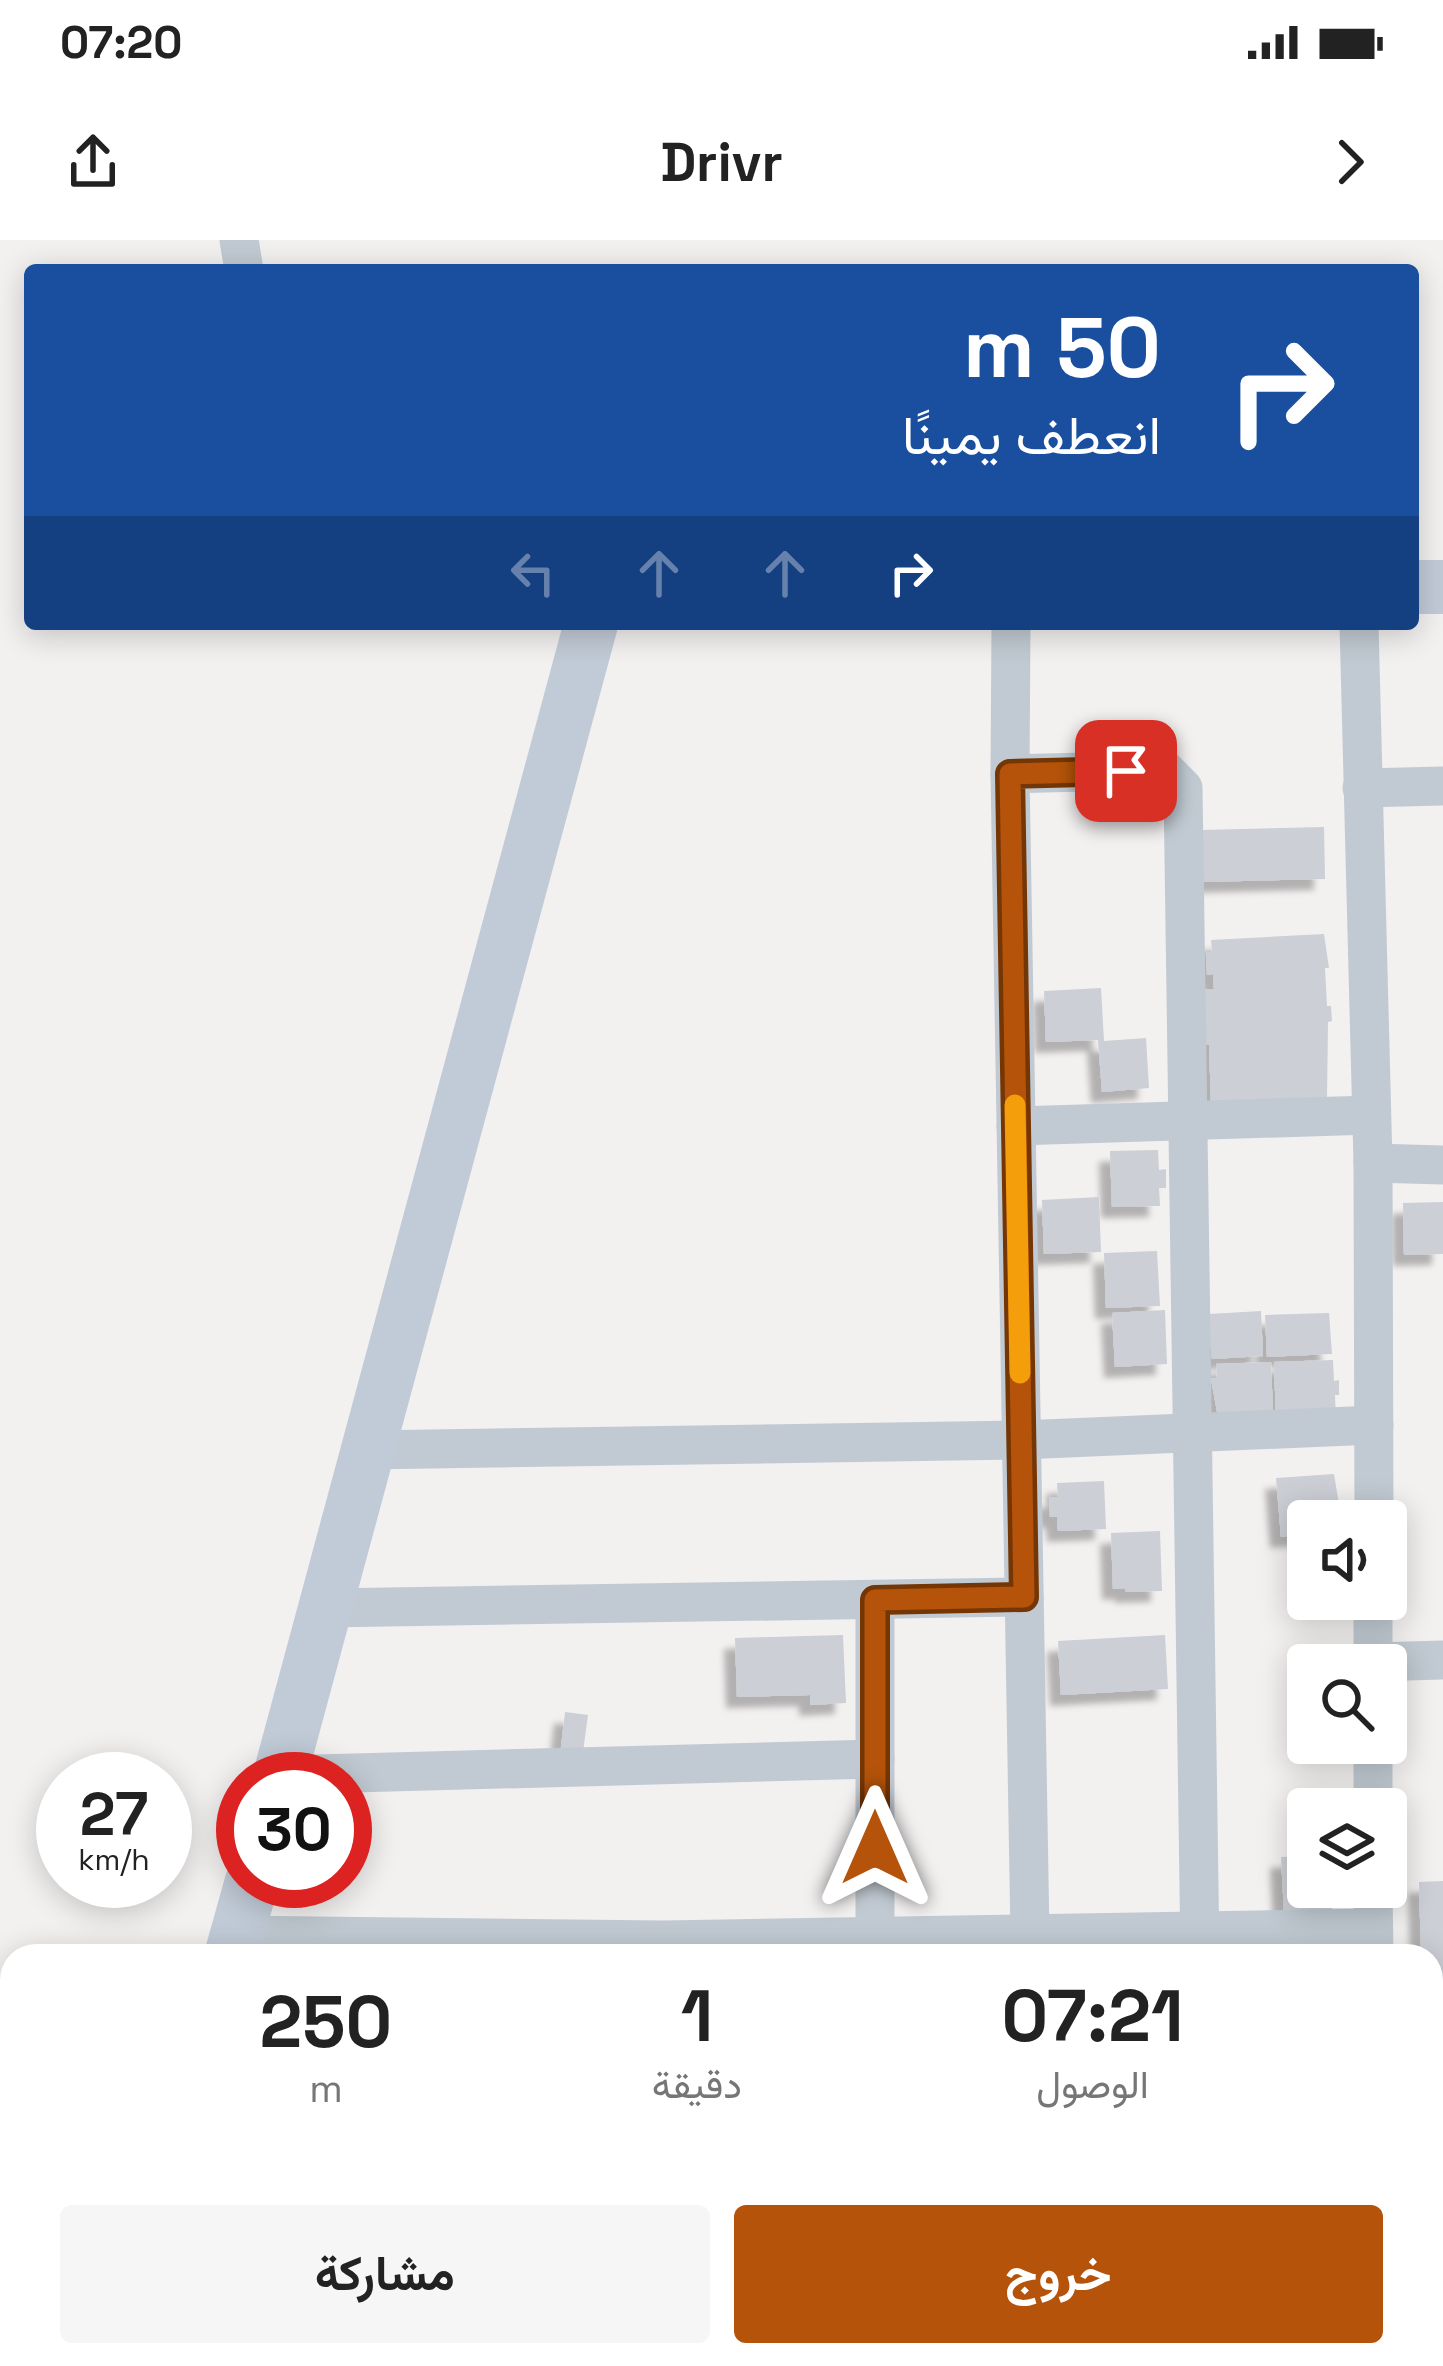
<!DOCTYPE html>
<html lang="ar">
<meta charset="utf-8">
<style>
body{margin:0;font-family:"Space Grotesk",Vazirmatn,sans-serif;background:#f6f6f6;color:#222;direction:rtl;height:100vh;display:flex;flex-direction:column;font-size:45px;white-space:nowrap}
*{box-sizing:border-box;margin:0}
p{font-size:39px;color:#767676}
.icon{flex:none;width:66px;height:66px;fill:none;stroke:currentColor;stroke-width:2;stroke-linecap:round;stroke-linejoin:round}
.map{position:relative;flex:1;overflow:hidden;direction:ltr}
.sheet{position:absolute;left:0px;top:1704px;width:1443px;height:423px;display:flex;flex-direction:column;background:#fff;border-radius:36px 36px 0 0;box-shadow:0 6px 30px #0003;direction:rtl}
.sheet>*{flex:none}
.hud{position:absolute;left:24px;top:24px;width:1395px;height:366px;border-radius:12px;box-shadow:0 6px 30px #0003;direction:rtl;background:#1a4fa0;color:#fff;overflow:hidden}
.controls{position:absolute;left:1287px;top:1260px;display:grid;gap:24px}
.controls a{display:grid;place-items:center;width:120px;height:120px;border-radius:12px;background:#fff;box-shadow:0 6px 30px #0003;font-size:60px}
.speed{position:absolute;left:36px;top:1512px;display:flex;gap:24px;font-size:60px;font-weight:700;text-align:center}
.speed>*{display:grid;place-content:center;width:156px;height:156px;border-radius:50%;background:#fff;box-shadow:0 6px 30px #0003;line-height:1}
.speed small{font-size:30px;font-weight:400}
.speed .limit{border:18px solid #d22;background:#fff;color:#111}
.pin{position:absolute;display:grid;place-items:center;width:102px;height:102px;color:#fff;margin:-51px;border-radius:24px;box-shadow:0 6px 18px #0006}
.me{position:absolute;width:132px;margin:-66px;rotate:0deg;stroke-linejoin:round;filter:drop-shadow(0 0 9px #0008)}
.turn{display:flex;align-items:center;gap:42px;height:252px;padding:0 60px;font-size:54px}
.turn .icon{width:156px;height:156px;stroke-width:2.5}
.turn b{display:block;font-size:84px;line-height:102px}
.lanes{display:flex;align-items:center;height:114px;padding:0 60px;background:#0003;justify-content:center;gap:60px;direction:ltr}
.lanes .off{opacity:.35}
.eta{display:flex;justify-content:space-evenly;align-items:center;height:204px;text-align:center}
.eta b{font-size:72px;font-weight:700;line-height:84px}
.cta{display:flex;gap:24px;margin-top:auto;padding:24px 60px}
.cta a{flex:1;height:138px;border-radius:12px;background:#b45309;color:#fff;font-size:48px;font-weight:700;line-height:138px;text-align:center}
.cta a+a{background:#f6f6f6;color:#222}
.status{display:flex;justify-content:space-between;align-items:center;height:84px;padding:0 60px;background:#fff;direction:ltr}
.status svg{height:33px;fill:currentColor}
header{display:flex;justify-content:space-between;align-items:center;height:156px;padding:0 60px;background:#fff;font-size:54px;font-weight:700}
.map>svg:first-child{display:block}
.building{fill:#cccfd5;filter:url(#shadow)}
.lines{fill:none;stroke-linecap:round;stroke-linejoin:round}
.street{stroke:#c1cad2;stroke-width:39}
.secondary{stroke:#c1cbd7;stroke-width:54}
.route-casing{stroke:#753606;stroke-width:30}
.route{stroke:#b45309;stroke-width:21}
.slow{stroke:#f59e0b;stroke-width:21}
</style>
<div class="status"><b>07:20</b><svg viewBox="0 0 49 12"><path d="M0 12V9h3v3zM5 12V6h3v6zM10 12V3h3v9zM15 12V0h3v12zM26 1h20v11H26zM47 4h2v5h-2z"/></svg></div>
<header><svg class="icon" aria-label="forward" viewBox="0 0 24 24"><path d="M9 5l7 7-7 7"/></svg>Drivr<svg class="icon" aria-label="share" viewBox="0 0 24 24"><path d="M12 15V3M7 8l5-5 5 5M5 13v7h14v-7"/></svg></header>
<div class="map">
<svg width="1443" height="2126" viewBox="0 0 1443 2126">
<defs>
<filter id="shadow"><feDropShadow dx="-11" dy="11" stdDeviation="3" flood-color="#0004"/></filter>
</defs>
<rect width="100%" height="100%" fill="#f3f0f0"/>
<g class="building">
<polygon points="1324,587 1325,639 1202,642 1200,590"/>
<polygon points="1324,694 1329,728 1325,728 1327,766 1331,766 1332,781 1328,782 1327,859 1211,863 1209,805 1203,805 1200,750 1214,749 1213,734 1207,735 1206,712 1212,712 1211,700"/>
<polygon points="1101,748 1104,801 1146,798 1149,848 1102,852 1098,800 1046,802 1044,751"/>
<polygon points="1158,910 1159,930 1166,929 1166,948 1159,948 1160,966 1112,967 1110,911"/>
<polygon points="1099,957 1101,1012 1044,1014 1042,960"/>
<polygon points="1443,962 1443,1014 1404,1015 1403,963"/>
<polygon points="1157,1011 1160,1066 1106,1068 1104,1013"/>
<polygon points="1165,1070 1167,1124 1115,1127 1112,1073"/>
<polygon points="1261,1071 1263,1116 1212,1119 1211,1108 1207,1108 1209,1074"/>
<polygon points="1329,1073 1332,1114 1267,1117 1265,1075"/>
<polygon points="1333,1120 1334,1141 1339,1140 1339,1155 1335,1155 1336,1179 1276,1181 1274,1122"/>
<polygon points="1271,1122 1273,1175 1218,1177 1211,1139 1217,1138 1216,1124"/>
<polygon points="1334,1234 1341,1276 1336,1276 1337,1281 1308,1281 1308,1295 1281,1297 1276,1238"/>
<polygon points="1104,1241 1106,1289 1058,1291 1057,1277 1050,1277 1049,1257 1058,1257 1057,1243"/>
<polygon points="1160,1291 1162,1351 1126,1352 1125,1348 1113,1349 1111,1293"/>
<polygon points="843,1395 846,1463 810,1465 810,1455 737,1457 735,1398"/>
<polygon points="1165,1395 1168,1449 1061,1455 1058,1401"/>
<polygon points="565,1472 588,1475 582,1519 560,1516"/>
<polygon points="1308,1616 1308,1647 1331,1647 1332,1671 1284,1673 1281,1617"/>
<polygon points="1443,1641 1443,1851 1431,1851 1431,1716 1421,1716 1419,1642"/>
<polygon points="1431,1911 1443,1911 1443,1978 1431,1979"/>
<polygon points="1431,2078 1443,2078 1443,2126 1429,2126"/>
<polygon points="910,2115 959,2115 960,2126 911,2126"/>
<polygon points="963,2115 1010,2115 1011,2126 963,2126"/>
</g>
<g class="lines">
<g class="street">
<polyline points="239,0 244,30"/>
<polyline points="1011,384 1010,534 1030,1695"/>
<polyline points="1359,384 1373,923 1374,1281"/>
<polyline points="1010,534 1165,530 1183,548 1200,1716"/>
<polyline points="1362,548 1443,546"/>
<polyline points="1016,886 1371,875"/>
<polyline points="1373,923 1443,925"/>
<polyline points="368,1210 1021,1200 1374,1185"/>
<polyline points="325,1368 1024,1357"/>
<polyline points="1373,1422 1443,1420"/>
<polyline points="1373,1425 1373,1359"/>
<polyline points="1373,1503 1373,1569"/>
<polyline points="280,1535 875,1519"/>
<polyline points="1373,1647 1374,1716"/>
<polyline points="237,1695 663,1700 1373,1688"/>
<polyline points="875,1697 875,1360"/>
<polyline points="1431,2024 1443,2024"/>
<polyline points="506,2115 506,2126"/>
<polyline points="1046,2115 1046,2126"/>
<polyline points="1201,2115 1201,2126"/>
<polyline points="1379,2115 1380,2126"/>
<polyline points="664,2126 664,2115"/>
</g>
<g class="secondary">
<polyline points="1413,347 1443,347"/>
<polyline points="279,1539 591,384"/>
<polyline points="231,1716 252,1641"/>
<polyline points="121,2126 124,2115"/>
</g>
</g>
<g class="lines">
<defs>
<polyline id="route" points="875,1608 875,1360 1024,1357 1010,534 1126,531"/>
</defs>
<use href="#route" class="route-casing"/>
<use href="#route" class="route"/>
<polyline class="slow" points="1015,865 1020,1133"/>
</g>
</svg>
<div class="controls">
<a><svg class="icon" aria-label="sound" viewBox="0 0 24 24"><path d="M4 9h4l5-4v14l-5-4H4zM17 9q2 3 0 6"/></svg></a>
<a><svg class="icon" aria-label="search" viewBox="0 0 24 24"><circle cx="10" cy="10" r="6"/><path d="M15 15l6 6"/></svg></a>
<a><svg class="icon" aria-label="layers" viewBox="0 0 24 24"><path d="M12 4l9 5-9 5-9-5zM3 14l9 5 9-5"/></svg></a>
</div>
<div class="speed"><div>27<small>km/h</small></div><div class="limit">30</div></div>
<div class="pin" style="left:1126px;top:531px;background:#d93025"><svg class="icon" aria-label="arrive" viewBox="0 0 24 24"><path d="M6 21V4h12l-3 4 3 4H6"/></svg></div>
<svg class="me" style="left:875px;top:1608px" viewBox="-20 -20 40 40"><path d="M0-17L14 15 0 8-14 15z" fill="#b45309" stroke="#fff" stroke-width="4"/></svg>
<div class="hud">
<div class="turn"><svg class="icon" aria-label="right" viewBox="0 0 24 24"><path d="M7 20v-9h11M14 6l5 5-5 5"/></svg><div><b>50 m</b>انعطف يمينًا</div></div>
<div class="lanes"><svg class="icon off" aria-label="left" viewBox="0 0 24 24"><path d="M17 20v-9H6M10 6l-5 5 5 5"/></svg><svg class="icon off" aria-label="ahead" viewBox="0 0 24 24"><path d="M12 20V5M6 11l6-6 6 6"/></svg><svg class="icon off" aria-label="ahead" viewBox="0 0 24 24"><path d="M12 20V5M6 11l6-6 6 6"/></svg><svg class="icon" aria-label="right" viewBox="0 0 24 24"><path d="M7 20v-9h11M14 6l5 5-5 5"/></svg></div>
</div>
<section class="sheet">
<div class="eta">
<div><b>07:21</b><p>الوصول</p></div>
<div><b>1</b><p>دقيقة</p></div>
<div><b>250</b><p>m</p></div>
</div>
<div class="cta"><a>خروج</a><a>مشاركة</a></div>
</section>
</div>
